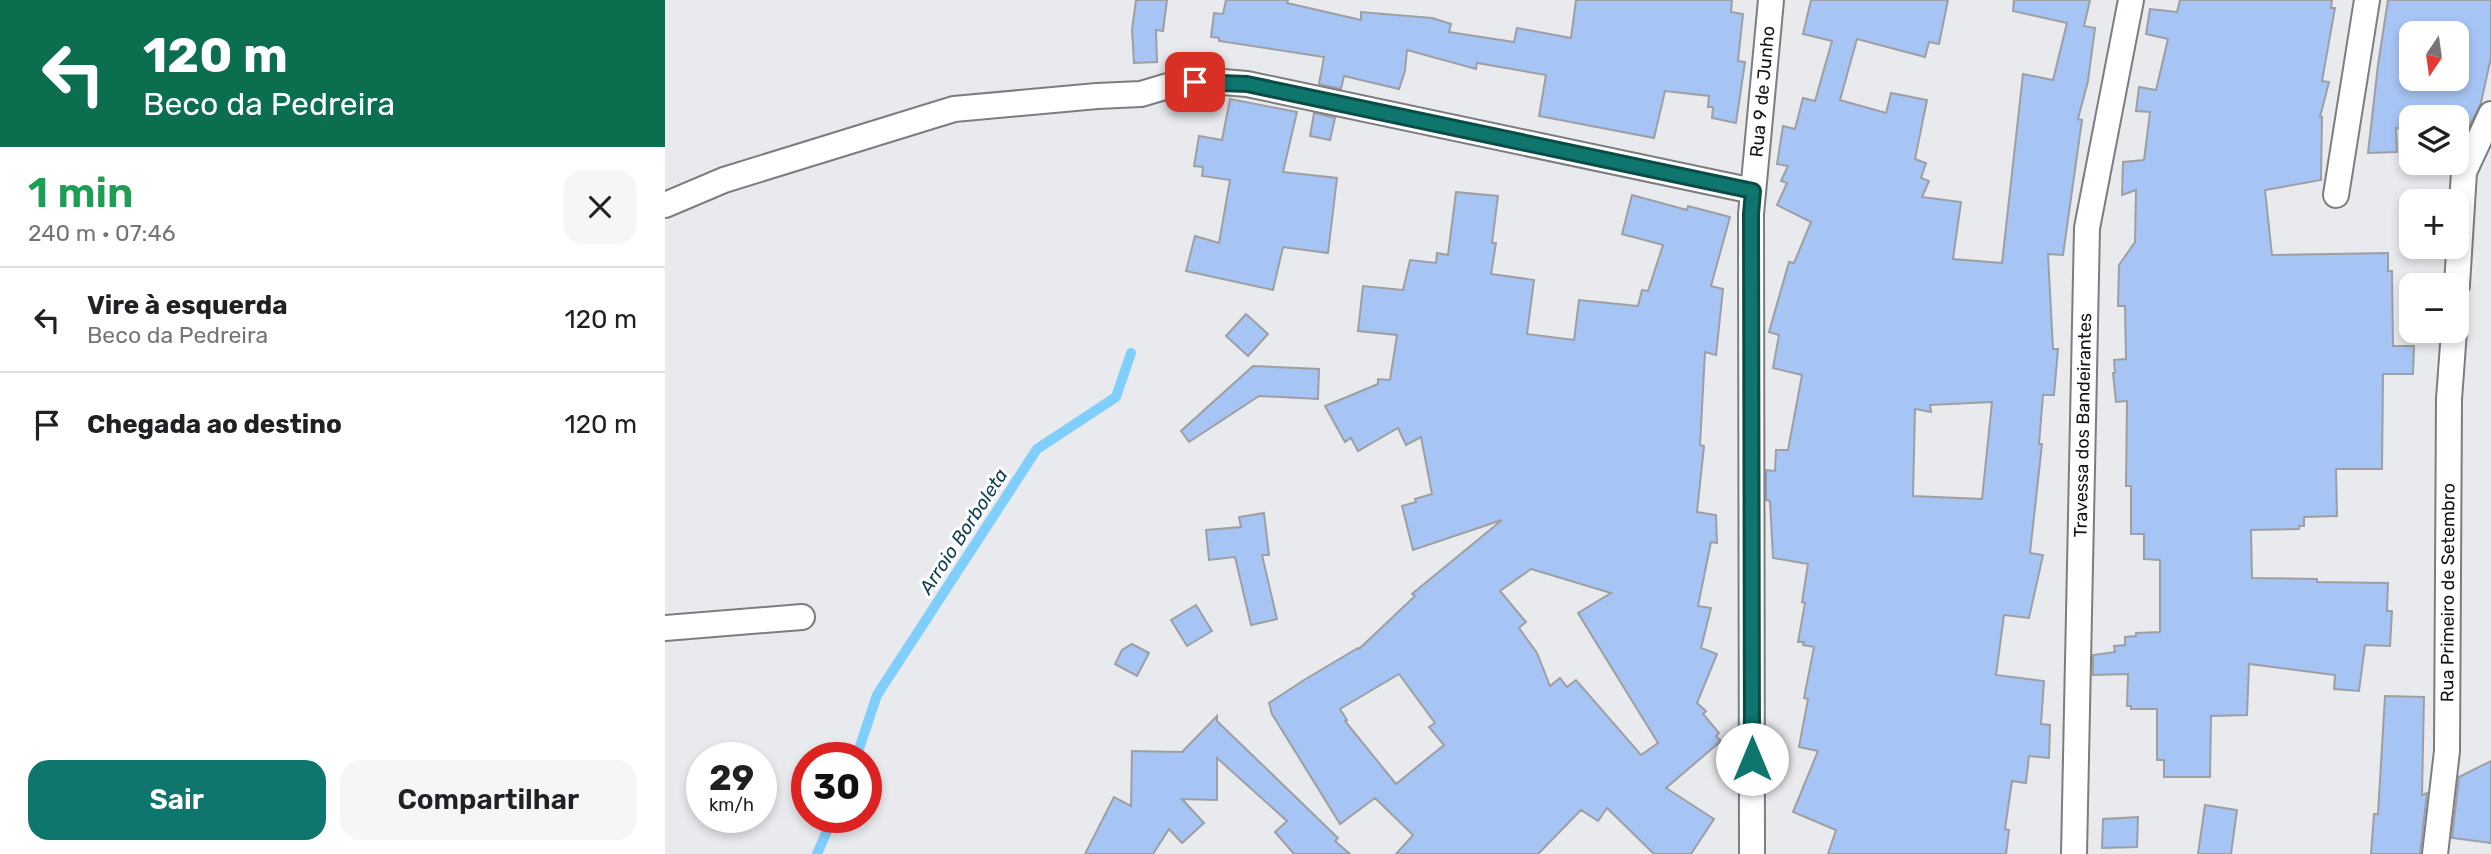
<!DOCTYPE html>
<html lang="pt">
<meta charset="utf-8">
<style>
body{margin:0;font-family:Rubik,sans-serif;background:#f6f6f6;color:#202124;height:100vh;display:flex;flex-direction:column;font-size:26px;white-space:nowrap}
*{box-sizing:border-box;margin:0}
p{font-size:23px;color:#757577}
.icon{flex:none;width:38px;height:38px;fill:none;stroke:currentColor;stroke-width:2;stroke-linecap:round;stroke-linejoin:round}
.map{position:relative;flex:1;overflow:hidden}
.sheet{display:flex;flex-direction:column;background:#fff;width:665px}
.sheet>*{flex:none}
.top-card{background:#0b6e4f;color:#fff;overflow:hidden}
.needle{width:46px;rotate:193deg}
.buttons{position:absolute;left:1734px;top:21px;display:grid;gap:14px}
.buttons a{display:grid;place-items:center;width:70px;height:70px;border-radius:14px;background:#fff;box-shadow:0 4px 10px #0003;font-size:35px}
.speed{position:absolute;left:21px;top:742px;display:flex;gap:14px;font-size:35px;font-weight:700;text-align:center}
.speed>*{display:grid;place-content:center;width:91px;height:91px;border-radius:50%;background:#fff;box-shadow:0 4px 10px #0003;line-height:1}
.speed small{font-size:18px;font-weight:400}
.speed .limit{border:10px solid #d22;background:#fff;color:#111}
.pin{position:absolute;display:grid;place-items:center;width:60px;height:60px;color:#fff;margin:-30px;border-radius:14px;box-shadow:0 4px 10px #0006}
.me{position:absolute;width:77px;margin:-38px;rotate:0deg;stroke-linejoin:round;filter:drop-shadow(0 0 5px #0008)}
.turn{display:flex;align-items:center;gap:24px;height:147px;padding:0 28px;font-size:32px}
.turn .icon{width:91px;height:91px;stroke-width:2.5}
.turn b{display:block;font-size:49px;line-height:60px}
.round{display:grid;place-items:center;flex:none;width:74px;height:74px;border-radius:21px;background:#f6f6f6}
.overview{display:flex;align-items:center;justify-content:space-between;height:119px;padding:0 28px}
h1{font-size:42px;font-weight:600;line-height:52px;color:#1e9e55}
.button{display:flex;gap:14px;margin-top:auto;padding:14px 28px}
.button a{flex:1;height:80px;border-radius:21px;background:#0f766e;color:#fff;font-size:28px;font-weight:600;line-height:80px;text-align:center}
.button a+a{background:#f6f6f6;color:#202124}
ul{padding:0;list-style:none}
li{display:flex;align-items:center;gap:21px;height:105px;padding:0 28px;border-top:2px solid #e0e0e0}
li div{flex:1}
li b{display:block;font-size:26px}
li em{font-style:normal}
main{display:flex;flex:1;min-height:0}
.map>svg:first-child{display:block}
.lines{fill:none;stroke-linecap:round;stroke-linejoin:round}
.stream{stroke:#7fcefb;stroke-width:10}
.building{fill:#a6c4f4;stroke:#9d9fa2;stroke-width:2;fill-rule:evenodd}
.minor-casing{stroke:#7d7d80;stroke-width:28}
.minor{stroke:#fff;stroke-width:24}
.route-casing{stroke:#0a4d48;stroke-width:18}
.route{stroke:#0f766e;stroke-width:12}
.labels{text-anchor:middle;stroke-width:6;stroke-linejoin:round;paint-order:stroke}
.street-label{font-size:18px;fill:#131314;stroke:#fff}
.water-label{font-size:19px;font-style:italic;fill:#0f3d54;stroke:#fff}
</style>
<main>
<section class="sheet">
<div class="top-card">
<div class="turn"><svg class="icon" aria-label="left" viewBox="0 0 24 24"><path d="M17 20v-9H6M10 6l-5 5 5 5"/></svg><div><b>120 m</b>Beco da Pedreira</div></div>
</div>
<div class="overview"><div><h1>1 min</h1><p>240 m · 07:46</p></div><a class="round"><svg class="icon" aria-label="close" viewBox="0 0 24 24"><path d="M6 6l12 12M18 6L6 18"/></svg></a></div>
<ul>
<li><svg class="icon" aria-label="left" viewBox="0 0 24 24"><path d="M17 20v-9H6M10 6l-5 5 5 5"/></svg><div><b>Vire à esquerda</b><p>Beco da Pedreira</p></div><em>120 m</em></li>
<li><svg class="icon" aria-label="arrive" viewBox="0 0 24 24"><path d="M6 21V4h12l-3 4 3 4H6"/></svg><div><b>Chegada ao destino</b></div><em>120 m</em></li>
</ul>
<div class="button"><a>Sair</a><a>Compartilhar</a></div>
</section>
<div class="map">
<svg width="1826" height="854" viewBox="0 0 1826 854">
<rect width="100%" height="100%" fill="#e9eaee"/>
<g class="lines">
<g class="stream">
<polyline points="191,758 212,695 372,449 451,397 466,353"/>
<polyline points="152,854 168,817"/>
</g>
</g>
<g class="building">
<polygon points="471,0 502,0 498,31 491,30 492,62 469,63 467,30"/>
<polygon points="561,0 623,0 622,3 696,20 696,12 767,18 786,24 784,32 849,42 852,28 906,38 911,0 1067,0 1066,12 1078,14 1073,61 1080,62 1071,123 1047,118 1048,107 1043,107 1044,96 1000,91 989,138 874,116 881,75 812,63 811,69 742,50 740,71 734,89 679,76 676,89 654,84 659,57 554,41 554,38 546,37 549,13 558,14"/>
<path d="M 1146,0 L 1283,0 L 1274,44 L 1264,42 L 1260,57 L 1192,39 L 1175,100 L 1221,113 L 1226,93 L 1262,100 L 1250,159 L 1261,163 L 1256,178 L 1264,181 L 1257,197 L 1296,202 L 1288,259 L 1337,263 L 1358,74 L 1388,80 L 1402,23 L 1348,11 L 1349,0 L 1425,0 L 1419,26 L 1430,28 L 1423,81 L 1413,119 L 1417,120 L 1398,255 L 1383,254 L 1388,349 L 1393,349 L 1389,395 L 1378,395 L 1374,444 L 1377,444 L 1365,553 L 1378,555 L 1364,618 L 1339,615 L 1331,675 L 1379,681 L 1376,724 L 1385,725 L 1384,758 L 1364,756 L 1361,783 L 1347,781 L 1340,829 L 1344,830 L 1341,854 L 1163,854 L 1171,830 L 1128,812 L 1153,751 L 1134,747 L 1143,699 L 1139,698 L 1149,647 L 1138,645 L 1139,642 L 1133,642 L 1140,603 L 1137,602 L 1143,564 L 1108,558 L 1105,501 L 1101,500 L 1101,470 L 1110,471 L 1111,450 L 1123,450 L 1137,375 L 1108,368 L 1114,335 L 1104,332 L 1124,262 L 1129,263 L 1146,222 L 1112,205 L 1122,183 L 1116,181 L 1123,166 L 1112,164 L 1118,126 L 1130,129 L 1138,98 L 1150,101 L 1167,41 L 1138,34 ZM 1327,402 L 1317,499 L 1248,496 L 1250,409 L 1266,412 L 1265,405 Z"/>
<polygon points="1515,0 1667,0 1666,8 1670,8 1657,81 1664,82 1655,117 1657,117 1656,180 1600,190 1607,255 1723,253 1723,271 1727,271 1728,346 1749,346 1748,374 1718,374 1717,469 1671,469 1672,516 1639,517 1639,526 1634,526 1634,529 1586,530 1587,578 1652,579 1652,582 1723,583 1722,611 1727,611 1725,646 1700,645 1694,691 1669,689 1670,675 1584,664 1582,715 1546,716 1545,777 1499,777 1499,760 1492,760 1492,709 1466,709 1466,706 1462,706 1463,674 1428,675 1428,655 1450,652 1449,646 1460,645 1460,637 1471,636 1471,633 1495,632 1495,560 1479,559 1479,534 1466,534 1466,486 1461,486 1462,401 1451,402 1448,373 1450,373 1449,360 1461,359 1460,306 1453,306 1454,265 1470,242 1471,190 1457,195 1458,162 1479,160 1485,112 1471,111 1474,87 1491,90 1503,39 1481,34 1485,9 1512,12"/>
<path d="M 1723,0 L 1826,0 L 1826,57 L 1816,103 L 1803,129 L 1792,125 L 1792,117 L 1768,117 L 1746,110 L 1746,130 L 1731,128 L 1732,152 L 1703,153 L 1713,65 ZM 1746,33 L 1792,33 L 1792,79 L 1746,79 Z"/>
<polygon points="565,99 632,112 618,172 672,178 663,253 618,247 608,290 521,271 530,236 554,243 565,180 537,176 538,167 529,166 534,136 557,140"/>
<polygon points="649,113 670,118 665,140 645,136"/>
<path d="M 791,192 L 833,196 L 827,243 L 831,243 L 826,274 L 869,280 L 862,334 L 909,340 L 914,300 L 973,306 L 977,290 L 983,291 L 998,245 L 957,234 L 967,195 L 1022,210 L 1023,206 L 1065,217 L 1046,286 L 1058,289 L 1051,355 L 1040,352 L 1035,445 L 1039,446 L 1032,512 L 1051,515 L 1052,543 L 1046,542 L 1033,606 L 1046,608 L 1036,648 L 1052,654 L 1032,703 L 1041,711 L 1038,714 L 1054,733 L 1051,736 L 1056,741 L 1001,788 L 1049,819 L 1026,854 L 989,854 L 942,808 L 933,821 L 916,810 L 873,854 L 731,854 L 748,835 L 710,798 L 675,824 L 607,714 L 604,703 L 639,680 L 693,648 L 694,649 L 750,596 L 747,594 L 837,520 L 748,550 L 737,506 L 751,502 L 750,499 L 767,494 L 756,437 L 741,445 L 733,428 L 693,451 L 686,438 L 680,442 L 660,406 L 713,384 L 713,379 L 725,380 L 732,335 L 693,331 L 698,286 L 738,290 L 745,260 L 771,263 L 772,253 L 783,255 ZM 866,569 L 946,593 L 913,613 L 993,743 L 976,755 L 911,680 L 902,687 L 895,678 L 885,686 L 872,653 L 854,628 L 861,622 L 835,591 ZM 734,674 L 770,723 L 764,727 L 779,745 L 731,784 L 680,721 L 682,720 L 675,709 Z"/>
<polygon points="581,314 603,334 583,356 561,336"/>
<polygon points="588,366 654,369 653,399 594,396 524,442 516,431"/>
<polygon points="599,513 604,555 597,555 612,619 586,625 570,557 544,560 541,530 576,527 574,517"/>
<polygon points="531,605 547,631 522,646 506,620"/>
<polygon points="467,644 484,653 472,676 450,664 457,650"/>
<polygon points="1720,696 1759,697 1757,795 1762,793 1755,854 1706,854 1709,814 1713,814"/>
<polygon points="552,716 552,721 673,838 670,841 685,854 629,854 610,832 622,821 552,758 552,800 517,799 539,823 517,843 504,829 488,854 420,854 449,797 466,806 467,751 517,752"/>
<polygon points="1826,761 1826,843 1787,838 1794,777"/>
<polygon points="1540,805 1572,810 1566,854 1533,854"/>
<polygon points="1473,817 1472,847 1437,848 1438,819"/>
</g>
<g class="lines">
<defs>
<g id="minor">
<polyline points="1671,195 1702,0"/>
<polyline points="0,205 59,180 289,109 432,96 476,94 513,83 546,81 582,84 1088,191"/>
<polyline points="1792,285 1799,172 1826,114"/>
<polyline points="0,628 137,617"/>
<path id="s1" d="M 1087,854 L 1086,214 L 1106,0"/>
<path id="s2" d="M 1409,854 L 1422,228 L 1466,0"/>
<path id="s3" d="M 1770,854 L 1782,751 L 1784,399 L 1789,331"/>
</g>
</defs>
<use href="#minor" class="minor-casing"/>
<use href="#minor" class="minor"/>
</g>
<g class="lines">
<defs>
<polyline id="route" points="530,82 582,84 1088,191 1086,214 1087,759"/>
</defs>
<use href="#route" class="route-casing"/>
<use href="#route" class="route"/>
</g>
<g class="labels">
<g class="street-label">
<text dy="6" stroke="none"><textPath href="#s1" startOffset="763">Rua 9 de Junho</textPath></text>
<text dy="6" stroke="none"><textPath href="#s2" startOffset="429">Travessa dos Bandeirantes</textPath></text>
<text dy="6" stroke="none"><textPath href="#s3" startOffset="262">Rua Primeiro de Setembro</textPath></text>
</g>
<g class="water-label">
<text transform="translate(298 531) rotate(-57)" y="7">Arroio Borboleta</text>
</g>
</g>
</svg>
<div class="buttons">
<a><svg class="needle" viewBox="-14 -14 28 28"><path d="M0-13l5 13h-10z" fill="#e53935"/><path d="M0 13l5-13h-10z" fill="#757577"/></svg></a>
<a><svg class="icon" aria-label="layers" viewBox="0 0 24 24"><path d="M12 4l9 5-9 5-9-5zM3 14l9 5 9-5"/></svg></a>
<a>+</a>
<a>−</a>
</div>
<div class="speed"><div>29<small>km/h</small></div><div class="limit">30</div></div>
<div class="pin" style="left:530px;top:82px;background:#d93025"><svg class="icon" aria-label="arrive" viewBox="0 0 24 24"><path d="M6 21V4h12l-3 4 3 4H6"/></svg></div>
<svg class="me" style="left:1087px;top:759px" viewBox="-20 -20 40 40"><circle r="19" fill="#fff"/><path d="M0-13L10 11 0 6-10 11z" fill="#0f766e"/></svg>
</div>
</main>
